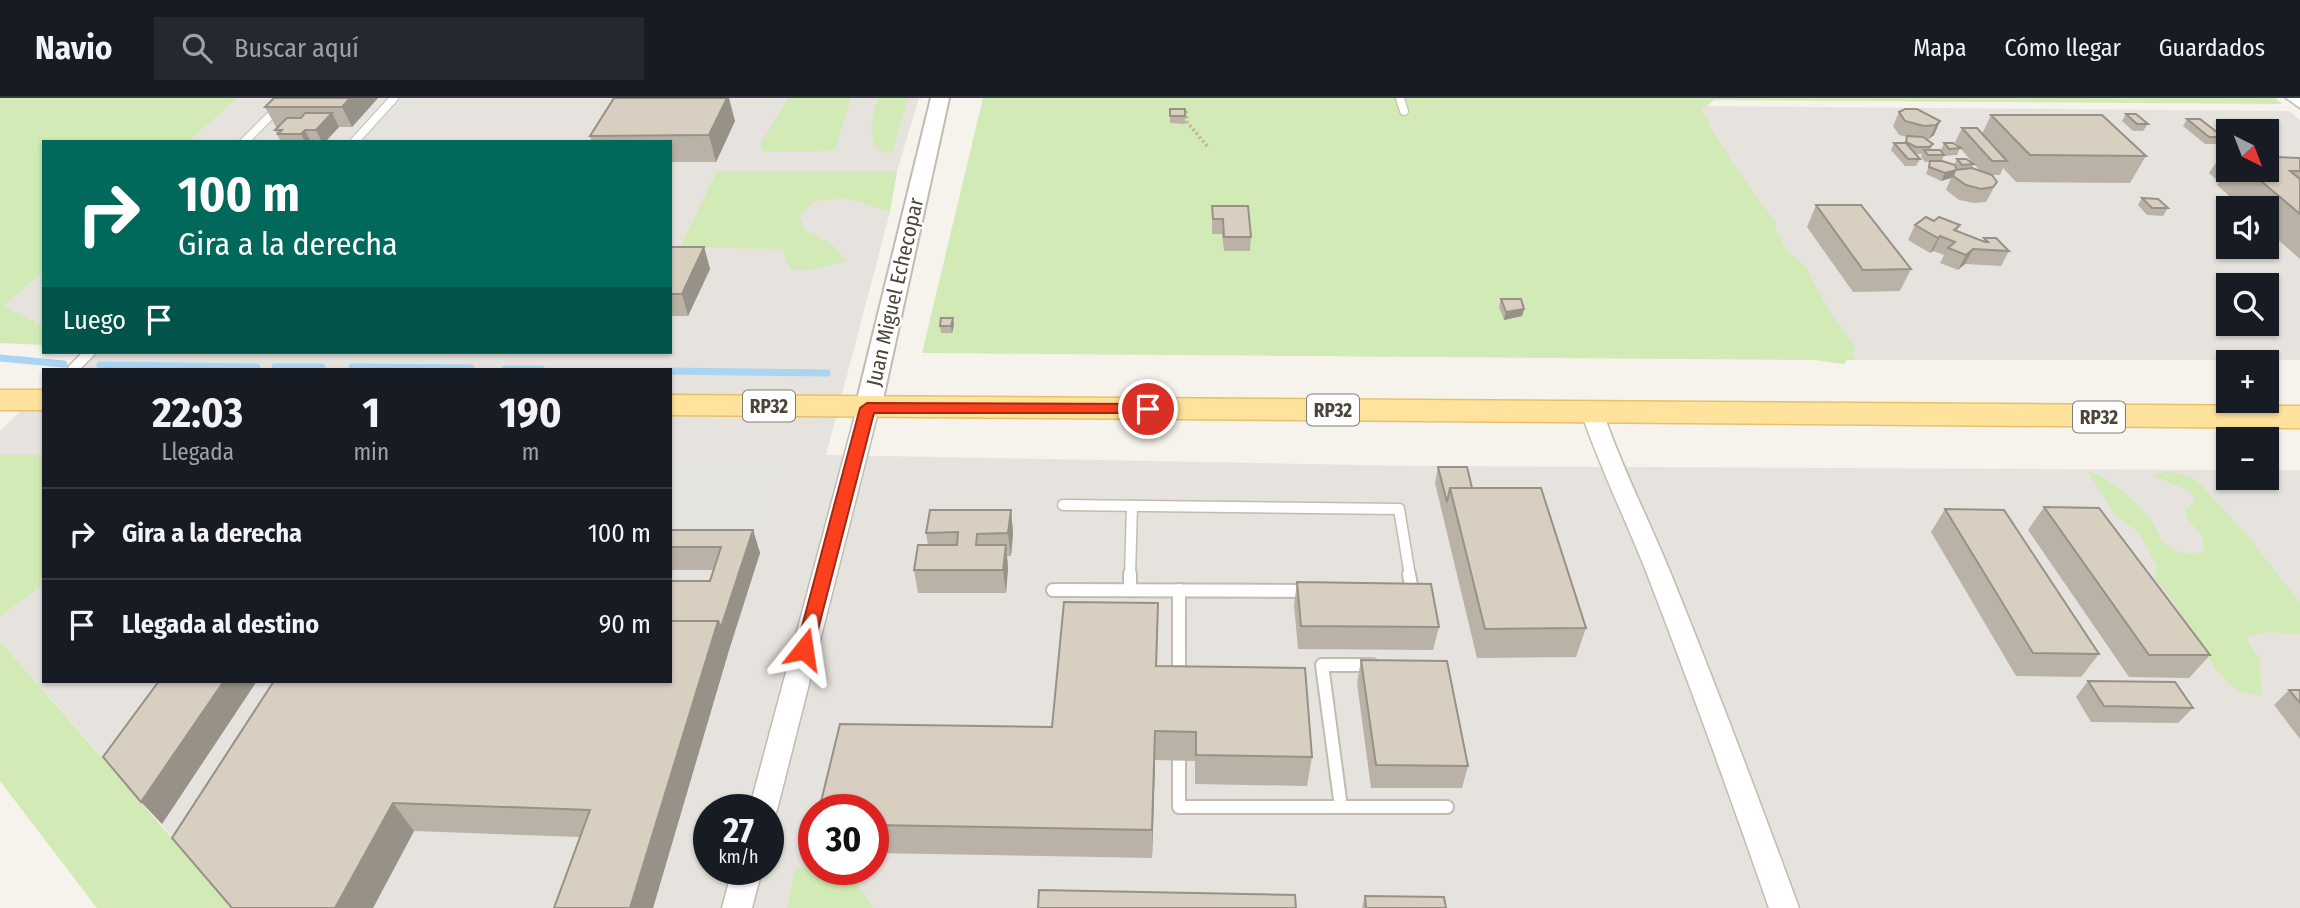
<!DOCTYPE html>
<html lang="es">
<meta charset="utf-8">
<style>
body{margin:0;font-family:"Fira Sans Condensed",sans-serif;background:#242831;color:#f1f3f6;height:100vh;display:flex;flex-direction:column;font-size:26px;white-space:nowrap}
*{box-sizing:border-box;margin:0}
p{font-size:23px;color:#9ea1a6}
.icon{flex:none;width:38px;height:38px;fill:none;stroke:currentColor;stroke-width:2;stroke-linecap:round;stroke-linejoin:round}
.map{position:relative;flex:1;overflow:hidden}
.sheet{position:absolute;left:42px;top:270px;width:630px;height:315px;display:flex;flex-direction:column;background:#171b24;border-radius:0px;box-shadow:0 2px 5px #0004}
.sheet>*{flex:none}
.banner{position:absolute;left:42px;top:42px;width:630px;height:214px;border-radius:0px;box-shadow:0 2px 5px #0004;background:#00695c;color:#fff;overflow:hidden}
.needle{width:46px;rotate:138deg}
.fabs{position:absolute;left:2216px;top:21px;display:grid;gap:14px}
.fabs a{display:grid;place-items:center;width:63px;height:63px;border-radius:0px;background:#171b24;box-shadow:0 2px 5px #0004;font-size:35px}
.speed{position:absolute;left:693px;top:696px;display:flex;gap:14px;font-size:35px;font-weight:700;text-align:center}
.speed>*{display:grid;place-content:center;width:91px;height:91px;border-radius:50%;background:#171b24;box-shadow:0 2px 5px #0004;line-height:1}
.speed small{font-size:18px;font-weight:400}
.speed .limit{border:10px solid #d22;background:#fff;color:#111}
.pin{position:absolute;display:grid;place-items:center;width:60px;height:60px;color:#fff;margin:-30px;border:4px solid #fff;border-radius:50%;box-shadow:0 2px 7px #0007}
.me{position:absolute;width:77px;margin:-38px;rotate:15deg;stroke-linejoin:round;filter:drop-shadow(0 0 5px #0008)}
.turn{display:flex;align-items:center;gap:24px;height:147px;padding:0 21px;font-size:32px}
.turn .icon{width:91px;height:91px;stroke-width:2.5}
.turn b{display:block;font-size:49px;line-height:60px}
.then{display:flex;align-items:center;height:66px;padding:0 21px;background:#0003;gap:14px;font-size:26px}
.eta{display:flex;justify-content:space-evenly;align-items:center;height:119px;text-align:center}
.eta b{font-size:42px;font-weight:700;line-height:49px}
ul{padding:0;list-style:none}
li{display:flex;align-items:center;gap:21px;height:91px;padding:0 21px;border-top:2px solid #363941}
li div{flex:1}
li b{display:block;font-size:26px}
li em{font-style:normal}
header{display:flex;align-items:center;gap:42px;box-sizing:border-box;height:98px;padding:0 35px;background:#171b24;border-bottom:2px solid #363941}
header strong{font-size:33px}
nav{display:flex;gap:38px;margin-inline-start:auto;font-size:24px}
.search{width:490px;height:63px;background:#242831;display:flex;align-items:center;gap:18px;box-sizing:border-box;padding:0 24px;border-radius:0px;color:#9ea1a6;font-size:26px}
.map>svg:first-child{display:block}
.industrial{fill:#e6e2dd;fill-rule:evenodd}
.green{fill:#d2eab5}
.parking{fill:#e5e3e0}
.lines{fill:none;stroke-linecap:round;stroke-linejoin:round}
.stream{stroke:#a9d4f2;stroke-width:7}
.service-far2-casing{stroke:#c2bbae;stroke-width:10}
.service-far1-casing{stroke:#c2bbae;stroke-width:13}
.service-casing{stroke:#c2bbae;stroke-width:16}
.minor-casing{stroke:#c2bbae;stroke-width:3}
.tertiary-casing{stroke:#c2bbae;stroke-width:4}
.primary-casing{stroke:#e6c16a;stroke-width:3}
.path{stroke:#c4b79f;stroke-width:3.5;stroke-dasharray:2.5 2.5;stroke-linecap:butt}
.service-far2{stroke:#fff;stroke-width:8}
.service-far1{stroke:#fff;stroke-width:10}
.service{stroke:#fff;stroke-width:12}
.minor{fill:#fff;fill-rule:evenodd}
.tertiary{fill:#fff;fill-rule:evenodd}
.primary{fill:#ffe39c;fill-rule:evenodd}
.wall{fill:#bab2a6}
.shaded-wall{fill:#979187}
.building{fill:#d8cfc1;stroke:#979187;stroke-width:2}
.route{fill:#fc3f1d;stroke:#a42913;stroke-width:2}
.labels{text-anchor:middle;stroke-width:5;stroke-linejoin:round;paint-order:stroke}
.shield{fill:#fff;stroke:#817c74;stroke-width:2}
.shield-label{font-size:19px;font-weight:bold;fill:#4b4439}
.street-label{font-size:21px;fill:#4b4439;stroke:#fff}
</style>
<header>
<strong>Navio</strong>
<div class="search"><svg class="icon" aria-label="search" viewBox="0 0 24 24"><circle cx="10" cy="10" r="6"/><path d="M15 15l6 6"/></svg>Buscar aquí</div>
<nav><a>Mapa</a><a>Cómo llegar</a><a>Guardados</a></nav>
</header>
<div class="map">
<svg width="2300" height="810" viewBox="0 0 2300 810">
<rect width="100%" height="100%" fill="#f6f3ec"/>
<g class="industrial">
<path d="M 237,0 L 919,0 L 897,73 L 890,114 L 826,357 L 1414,368 L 2228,372 L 2228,380 L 2266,380 L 2266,372 L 2300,372 L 2300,810 L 235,810 L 0,543 L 0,519 L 44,486 L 44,583 L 670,583 L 670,271 L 64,271 L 82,254 L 670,254 L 670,44 L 188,44 ZM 709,712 L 768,712 L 768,772 L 709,772 ZM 814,712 L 873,712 L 873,772 L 814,772 Z"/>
<path d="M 1698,8 L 2289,13 L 2300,22 L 2300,262 L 1856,262 ZM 2228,33 L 2266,33 L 2266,72 L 2228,72 ZM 2228,110 L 2266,110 L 2266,149 L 2228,149 ZM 2228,187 L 2266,187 L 2266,226 L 2228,226 Z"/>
<polygon points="44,173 44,228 4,208"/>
<polygon points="44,291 44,357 0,357 0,333"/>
</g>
<g class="green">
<polygon points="0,0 237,0 188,44 44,44 44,173 4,208 44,228 44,247 0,245"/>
<polygon points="788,0 851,0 835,51 830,53 766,54 761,51 761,45"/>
<path d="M 878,0 L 908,0 L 892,55 L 880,54 C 866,35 872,21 878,0 Z"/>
<polygon points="983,0 2275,0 2282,6 1714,2 1701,12 1711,24 1708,25 1743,80 1776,125 1776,133 1790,156 1806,169 1830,215 1856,249 1852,255 1856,262 1847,262 1844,266 1814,262 922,255"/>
<path d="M 717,73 L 897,73 L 890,114 L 847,100 L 814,103 L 799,119 L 806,134 C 823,141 836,145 845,163 L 811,172 L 791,172 L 782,151 L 680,149 Z"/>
<polygon points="0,357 44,357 44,486 0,519"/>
<path d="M 2087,372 C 2111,382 2133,399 2149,420 C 2156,428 2159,440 2167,448 C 2176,456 2192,457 2204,453 L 2203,439 L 2187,420 L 2186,411 L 2196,403 L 2188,392 L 2152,377 L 2171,373 L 2196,382 L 2246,436 L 2300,505 L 2300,537 L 2271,534 L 2246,539 L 2260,562 L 2261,597 C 2254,596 2244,596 2239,593 C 2209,576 2184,509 2155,482 L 2157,468 L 2139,435 L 2115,417 Z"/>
<polygon points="0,543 233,810 97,810 0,683"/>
<polygon points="796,769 849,773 873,810 787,810"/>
</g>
<g class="parking">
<polygon points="404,0 418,0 380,44 365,44"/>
<polygon points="670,360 787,360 760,455 670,455"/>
<polygon points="1079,422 1093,422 1088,480 1073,479"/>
</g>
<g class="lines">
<g class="stream">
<polyline points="0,260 64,266"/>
<polyline points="100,267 257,269"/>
<polyline points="275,269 322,269"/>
<polyline points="352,269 471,270"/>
<polyline points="505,271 541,271"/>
<polyline points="670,273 827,275"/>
</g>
<defs>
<g id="service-far2">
<polyline points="1400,0 1404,13"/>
<polyline points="244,44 279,9"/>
<polyline points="354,44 394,0"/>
</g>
<g id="service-far1">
<polyline points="73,271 90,254"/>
<polyline points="1063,407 1399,411 1410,478"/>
<polyline points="1130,478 1132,408"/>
</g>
<g id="service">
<polyline points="1053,492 1307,493"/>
<polyline points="1130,492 1130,476"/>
<polyline points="1179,492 1179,580"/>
<polyline points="1408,493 1412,493 1409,476"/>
<polyline points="1179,663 1179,709 1447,709"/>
<polyline points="1341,709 1322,567 1372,567"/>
</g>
<g id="minor">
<polygon points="2286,0 2300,0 2300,10"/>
<polygon points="868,303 875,305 879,310 777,712 773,721 768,722 768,712 749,712 857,310 861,305"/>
<path d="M 1592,307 L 1599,309 L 1603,314 C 1622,370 1649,422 1671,476 C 1716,587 1758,698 1799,810 L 1769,810 C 1730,698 1690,587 1647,476 C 1626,422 1600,370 1581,314 L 1585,309 Z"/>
<polygon points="732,772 762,772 752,810 722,810"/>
</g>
<polygon id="tertiary" points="931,0 949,0 881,310 877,316 868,318 859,316 855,310"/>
<g id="primary">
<rect x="0" y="292" width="44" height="20"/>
<polygon points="670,297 2300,308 2300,330 670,317"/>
</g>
</defs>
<use href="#service-far2" class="service-far2-casing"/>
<use href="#service-far1" class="service-far1-casing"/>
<use href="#service" class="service-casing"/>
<use href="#minor" class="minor-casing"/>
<use href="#tertiary" class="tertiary-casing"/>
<use href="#primary" class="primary-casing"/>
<polyline class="path" points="1186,13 1187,24 1208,49"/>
<use href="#service-far2" class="service-far2"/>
<use href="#service-far1" class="service-far1"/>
<use href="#service" class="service"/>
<use href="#minor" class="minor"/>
<use href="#tertiary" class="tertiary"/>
<use href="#primary" class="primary"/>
</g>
<g class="wall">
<polygon points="378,0 352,29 339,29 325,44 281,44 275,32 278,29 276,29 265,9"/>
<polygon points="1170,11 1185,11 1185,26 1170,25"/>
<polygon points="1899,14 1940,23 1934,37 1929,41 1926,42 1933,46 1930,52 1944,57 1942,63 1954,67 1957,61 1974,66 1972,70 1981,74 1960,50 1957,57 1945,58 1941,52 1944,45 1959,48 1955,44 1962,30 1982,36 1991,17 2146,58 2130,85 2016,84 2003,70 2000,77 1992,77 1997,84 1986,104 1974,105 1959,102 1946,92 1951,80 1941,83 1926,76 1930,64 1925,64 1921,59 1922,56 1915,56 1920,61 1916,68 1905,68 1891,52 1894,45 1904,45 1907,39 1899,37 1893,28"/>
<polygon points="2126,16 2148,26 2143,33 2133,33 2122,23"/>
<polygon points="2187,21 2223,39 2218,46 2205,46 2183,28"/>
<polygon points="735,23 716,64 670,64 670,44 592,44 590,38"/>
<polygon points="2227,48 2228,48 2228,72 2266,72 2274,59 2300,60 2300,161 2266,131 2266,110 2243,110 2217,87 2219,84 2209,75"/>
<polygon points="2142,100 2168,110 2163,118 2147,117 2138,107"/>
<polygon points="1816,107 1911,171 1900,193 1853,194 1807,129"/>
<polygon points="1212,108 1251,139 1250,153 1224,153 1222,136 1212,136"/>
<polygon points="1934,123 1960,127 1957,133 1983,144 1984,140 2009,153 2001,168 1965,166 1958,172 1940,165 1944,157 1933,153 1930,155 1908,142 1915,127"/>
<polygon points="670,149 704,149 710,171 688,218 670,218"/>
<polygon points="1501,201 1524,211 1522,218 1504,222 1499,209"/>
<polygon points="954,227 952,235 941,235 940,228"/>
<polygon points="1438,369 1472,390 1586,530 1576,559 1477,560 1435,385"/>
<polygon points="2044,409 2210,557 2189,580 2129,579 2028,432"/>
<polygon points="1945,411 2099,556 2081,579 2016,578 1931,434"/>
<polygon points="1011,412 1013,435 1011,458 1007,458 1008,470 1006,495 918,495 914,472 928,447 926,435"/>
<polygon points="670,432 753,432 760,455 729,552 653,810 554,810 580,739 414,733 373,810 232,810 172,740 670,583 713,472 670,472"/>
<polygon points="1297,484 1439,529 1433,552 1298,551 1294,507"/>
<polygon points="1158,505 1157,568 1312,659 1307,688 1195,686 1195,663 1155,662 1152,760 873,755 873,712 1052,629"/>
<polygon points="1361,562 1468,668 1462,690 1371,690 1357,585"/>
<polygon points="2088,583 2193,610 2178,625 2091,624 2076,599"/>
<polygon points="2289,592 2300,592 2300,641 2274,607"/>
<polygon points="1365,798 1366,810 1362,810"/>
</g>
<g class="shaded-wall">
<polygon points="350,0 378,0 352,29 342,9"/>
<polygon points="727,0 729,0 735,23 716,64 709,37"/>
<polygon points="332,15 339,29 325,44 322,44 316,32"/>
<polygon points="1940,23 1934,37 1929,41 1936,27"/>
<polygon points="305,32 311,44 305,44 301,36"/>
<polygon points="1955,72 1951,80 1941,83 1945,75"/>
<polygon points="1940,138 1933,153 1930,155 1938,140"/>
<polygon points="704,149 710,171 688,218 682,196"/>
<polygon points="1973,151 1965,166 1958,172 1966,157"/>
<polygon points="1524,211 1522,218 1504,222 1506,214"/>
<polygon points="953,220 954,227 952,235 951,228"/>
<polygon points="1011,412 1013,435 1011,458 1008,435"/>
<polygon points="753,432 760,455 729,552 653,810 630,810 718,523"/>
<polygon points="1006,447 1008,470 1006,495 1003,472"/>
<polygon points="224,583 257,583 162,726 141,704"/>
<polygon points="1155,633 1155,662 1152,760 1152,732"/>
<polygon points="393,705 414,733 373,810 335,810"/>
</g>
<g class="building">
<polygon points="274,0 350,0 342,9 265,9"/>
<polygon points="614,0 727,0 709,37 590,38"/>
<rect x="1170" y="11" width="15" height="7"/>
<polygon points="1905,11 1917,11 1940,23 1936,27 1924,28 1905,23 1899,14"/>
<polygon points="305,15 332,15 316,32 305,32 301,36 278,36 282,32 275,32 287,20 301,20"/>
<polygon points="2126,16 2136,16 2148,26 2137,26"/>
<polygon points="1991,17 2102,17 2146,58 2030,57"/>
<polygon points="2187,21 2200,21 2223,39 2209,39"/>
<polygon points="1962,30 1977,30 2007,63 1992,63"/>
<polygon points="1907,38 1923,39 1933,46 1929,49 1916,49 1906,44"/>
<polygon points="1894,45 1906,45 1920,61 1908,61"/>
<polygon points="1944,45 1953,45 1961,50 1949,51"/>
<polygon points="1924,52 1940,52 1944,57 1928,57"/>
<polygon points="2266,53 2274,59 2300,60 2300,73 2290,73 2300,81 2300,116 2248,72 2266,72"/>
<polygon points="1957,61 1966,61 1974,66 1962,67"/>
<polygon points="1930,63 1942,63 1955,67 1957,72 1945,75 1929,69"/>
<polygon points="1972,70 1992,77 1997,84 1993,89 1981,91 1966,87 1953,78 1955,72"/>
<polygon points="2142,100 2158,101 2168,110 2152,110"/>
<polygon points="1816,107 1861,107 1911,171 1863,172"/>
<polygon points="1212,108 1248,108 1251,139 1224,139 1223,121 1213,121"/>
<polygon points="1926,119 1934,123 1939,119 1960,127 1954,132 1985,144 1988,144 1984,140 1996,140 2009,153 1973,151 1966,157 1948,150 1955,144 1940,138 1938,140 1915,127"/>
<polygon points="670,149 704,149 682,196 670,196"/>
<polygon points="1501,201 1521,201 1524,211 1506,214"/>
<polygon points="941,220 953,220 951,228 940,228"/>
<polygon points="1438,369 1467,369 1472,390 1450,390 1447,404"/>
<polygon points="1450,390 1541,390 1586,530 1485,531"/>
<polygon points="2044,409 2099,410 2210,557 2149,557"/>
<polygon points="1945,411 2004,412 2099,556 2033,555"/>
<polygon points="930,412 1011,412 1008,435 977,436 976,447 1006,447 1003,472 914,472 918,447 957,447 958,434 926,435"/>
<polygon points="670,432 753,432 721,529 718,523 670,523 670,483 710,483 721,449 670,449"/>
<polygon points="1297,484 1431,486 1439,529 1301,528"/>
<polygon points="1064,504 1158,505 1156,568 1305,570 1312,659 1196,657 1196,634 1155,633 1152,732 873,727 873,712 819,712 840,626 1052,629"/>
<polygon points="670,523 718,523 630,810 554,810 590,712 393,705 335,810 232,810 172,740 274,583 670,583"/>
<polygon points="1361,562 1447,563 1468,668 1376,667"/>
<polygon points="159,583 224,583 141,704 103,659"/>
<polygon points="2088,583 2175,584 2193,610 2104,608"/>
<polygon points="2289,592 2300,592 2300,605"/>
<polygon points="1039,792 1295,797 1296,810 1038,810"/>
<polygon points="1365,798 1444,799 1446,810 1366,810"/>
</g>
<polygon class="route" points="867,305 1148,306 1155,311 1148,315 874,315 813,551 811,556 798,556 796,551 860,310"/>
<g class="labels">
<g class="shield">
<rect x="743" y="292.5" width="52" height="31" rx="5"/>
<rect x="1307" y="296.5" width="52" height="31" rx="5"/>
<rect x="2073" y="303.5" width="52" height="31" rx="5"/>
</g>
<g class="shield-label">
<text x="769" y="315">RP32</text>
<text x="1333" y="319">RP32</text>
<text x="2099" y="326">RP32</text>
</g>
<g class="street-label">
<text transform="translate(895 194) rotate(-77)" y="7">Juan Miguel Echecopar</text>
</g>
</g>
</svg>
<div class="fabs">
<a><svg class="needle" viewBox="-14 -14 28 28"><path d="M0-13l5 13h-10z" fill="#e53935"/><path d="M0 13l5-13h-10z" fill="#9ea1a6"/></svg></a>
<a><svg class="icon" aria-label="sound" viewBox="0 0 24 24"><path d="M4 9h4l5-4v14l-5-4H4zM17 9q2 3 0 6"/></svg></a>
<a><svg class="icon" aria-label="search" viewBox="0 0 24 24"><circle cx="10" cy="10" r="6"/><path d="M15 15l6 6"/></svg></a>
<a>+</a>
<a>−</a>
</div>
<div class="speed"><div>27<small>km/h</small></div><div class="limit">30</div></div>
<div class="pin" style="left:1148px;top:311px;background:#d93025"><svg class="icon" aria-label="arrive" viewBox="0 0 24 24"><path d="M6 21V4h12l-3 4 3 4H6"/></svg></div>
<svg class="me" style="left:804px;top:551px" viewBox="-20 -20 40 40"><path d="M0-17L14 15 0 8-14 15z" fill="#fc3f1d" stroke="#fff" stroke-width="4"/></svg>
<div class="banner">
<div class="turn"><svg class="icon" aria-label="right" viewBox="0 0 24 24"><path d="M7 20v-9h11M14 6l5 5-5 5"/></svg><div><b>100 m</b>Gira a la derecha</div></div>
<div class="then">Luego<svg class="icon" aria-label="arrive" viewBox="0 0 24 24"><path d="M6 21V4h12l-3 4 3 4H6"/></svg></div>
</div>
<section class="sheet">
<div class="eta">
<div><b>22:03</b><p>Llegada</p></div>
<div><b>1</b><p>min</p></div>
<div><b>190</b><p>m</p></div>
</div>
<ul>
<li><svg class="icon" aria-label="right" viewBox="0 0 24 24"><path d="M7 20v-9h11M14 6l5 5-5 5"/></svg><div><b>Gira a la derecha</b></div><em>100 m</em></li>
<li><svg class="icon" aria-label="arrive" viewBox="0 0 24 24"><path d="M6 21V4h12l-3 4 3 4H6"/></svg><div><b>Llegada al destino</b></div><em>90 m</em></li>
</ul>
</section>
</div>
